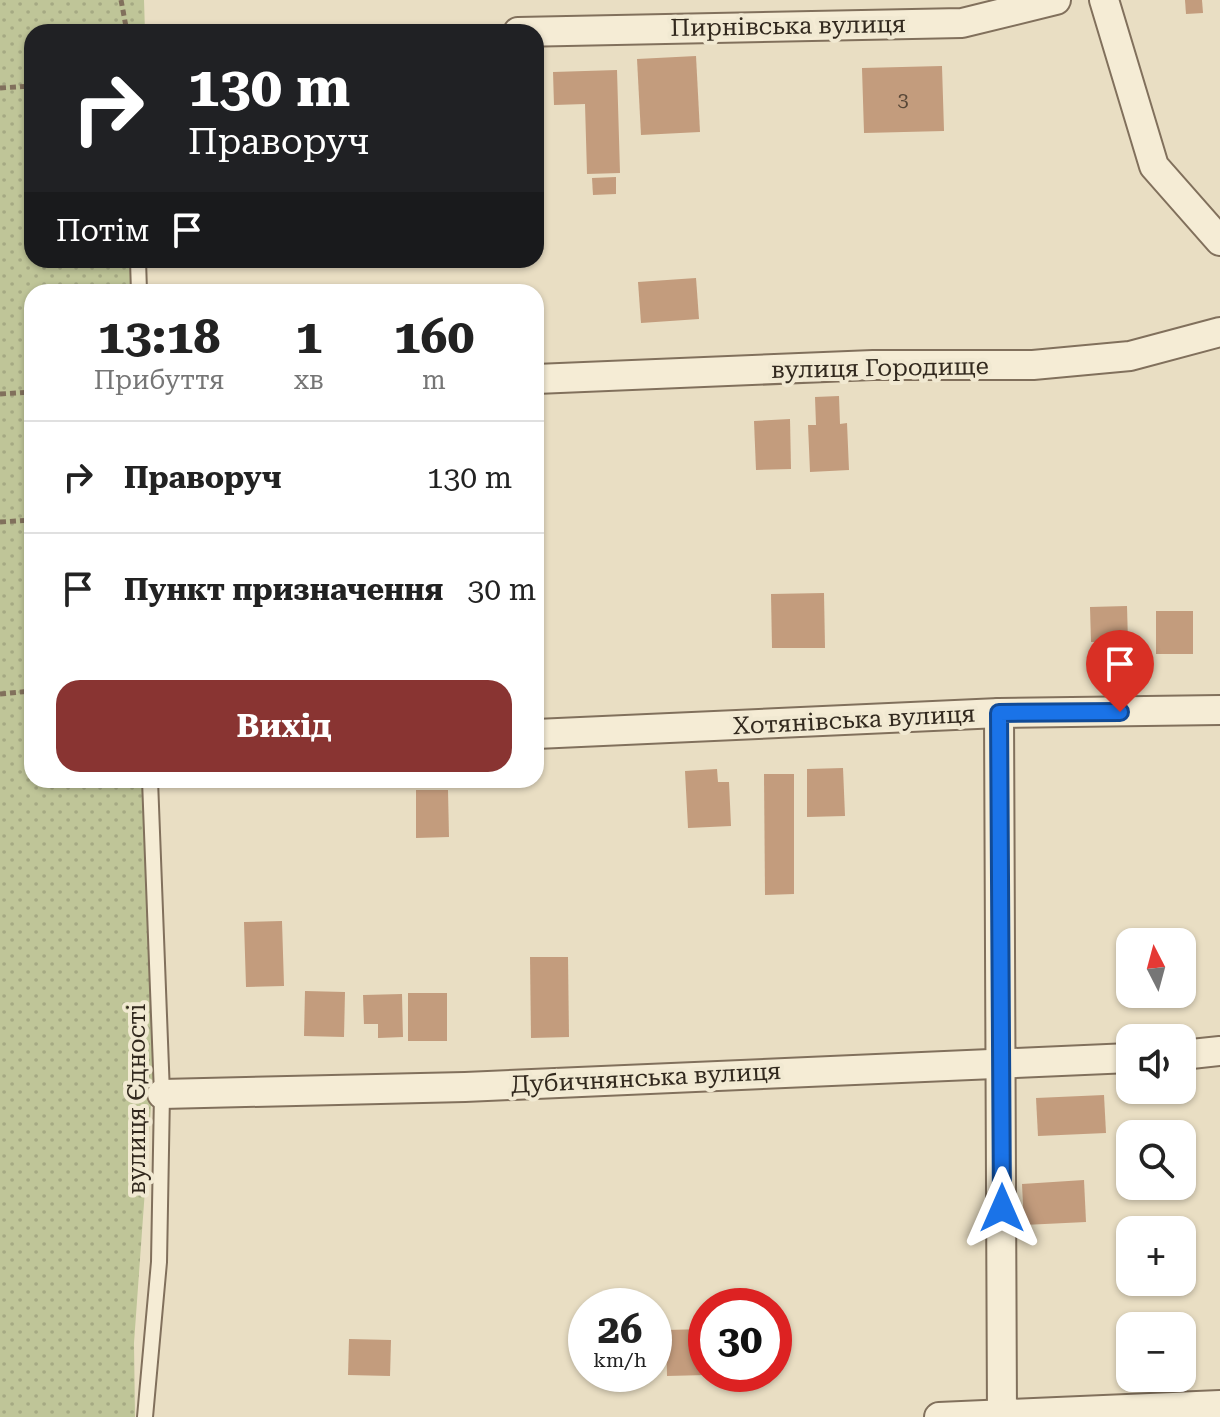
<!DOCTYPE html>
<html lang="uk">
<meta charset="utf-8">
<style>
body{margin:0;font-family:"Roboto Serif",serif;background:#f2f2f2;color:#222;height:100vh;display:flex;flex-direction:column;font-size:30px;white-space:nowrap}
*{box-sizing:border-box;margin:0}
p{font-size:26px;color:#767676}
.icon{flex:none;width:44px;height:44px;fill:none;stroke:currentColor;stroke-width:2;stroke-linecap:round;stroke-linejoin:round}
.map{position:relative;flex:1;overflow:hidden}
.panel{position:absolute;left:24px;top:284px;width:520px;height:504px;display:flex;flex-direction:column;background:#fff;border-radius:24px;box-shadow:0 2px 6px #0004}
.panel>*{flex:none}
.hud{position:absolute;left:24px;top:24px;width:520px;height:244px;border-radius:24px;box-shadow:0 2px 6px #0004;background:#202124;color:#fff;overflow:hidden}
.needle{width:52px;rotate:354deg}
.controls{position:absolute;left:1116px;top:928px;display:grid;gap:16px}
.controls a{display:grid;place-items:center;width:80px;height:80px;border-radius:16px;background:#fff;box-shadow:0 2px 6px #0004;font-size:40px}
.speed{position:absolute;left:568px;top:1288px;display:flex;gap:16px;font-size:40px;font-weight:700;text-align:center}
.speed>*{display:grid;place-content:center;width:104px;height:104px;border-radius:50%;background:#fff;box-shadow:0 2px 6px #0004;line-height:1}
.speed small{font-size:20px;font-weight:400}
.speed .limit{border:12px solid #d22;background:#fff;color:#111}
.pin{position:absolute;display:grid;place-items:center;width:68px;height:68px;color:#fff;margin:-82px -34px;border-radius:50% 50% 50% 0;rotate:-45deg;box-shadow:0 0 8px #0007}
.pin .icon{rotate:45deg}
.me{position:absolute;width:88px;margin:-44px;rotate:0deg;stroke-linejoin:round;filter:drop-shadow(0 0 6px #0008)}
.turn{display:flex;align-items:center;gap:28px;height:168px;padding:0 32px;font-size:36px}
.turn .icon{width:104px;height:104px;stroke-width:2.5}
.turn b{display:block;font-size:56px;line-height:68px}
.then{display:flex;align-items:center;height:76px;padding:0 32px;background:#0003;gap:16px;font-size:30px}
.eta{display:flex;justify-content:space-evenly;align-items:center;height:136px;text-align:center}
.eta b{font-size:48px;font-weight:700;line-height:56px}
.cta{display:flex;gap:16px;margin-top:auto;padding:16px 32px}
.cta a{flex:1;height:92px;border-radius:24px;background:#893432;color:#fff;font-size:32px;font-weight:700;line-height:92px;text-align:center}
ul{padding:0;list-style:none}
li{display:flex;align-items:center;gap:24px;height:112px;padding:0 32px;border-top:2px solid #e0e0e0}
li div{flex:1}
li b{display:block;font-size:30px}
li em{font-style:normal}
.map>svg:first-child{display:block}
.park{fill:url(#park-dots)}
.building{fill:#c39c7d}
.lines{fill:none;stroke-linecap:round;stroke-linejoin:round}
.service-casing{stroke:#81705c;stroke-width:18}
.minor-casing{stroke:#81705c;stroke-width:32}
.path{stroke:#81705c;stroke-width:5;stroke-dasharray:6 4;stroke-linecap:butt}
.service{stroke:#f5ecd5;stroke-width:14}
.minor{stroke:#f5ecd5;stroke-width:28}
.route-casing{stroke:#114b97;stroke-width:20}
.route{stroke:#1a73e8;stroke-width:14}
.labels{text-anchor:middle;stroke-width:8;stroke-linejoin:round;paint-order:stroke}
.number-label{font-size:20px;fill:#564636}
.street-label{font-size:24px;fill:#32291e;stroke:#f1e9d2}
</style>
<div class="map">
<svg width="1220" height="1417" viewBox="0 0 1220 1417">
<defs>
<pattern id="park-dots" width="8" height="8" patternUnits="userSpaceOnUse" patternTransform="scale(2)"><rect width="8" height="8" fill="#bfc598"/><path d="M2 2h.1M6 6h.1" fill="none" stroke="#a5a983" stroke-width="1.8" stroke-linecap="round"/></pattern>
</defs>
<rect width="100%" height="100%" fill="#e9dec3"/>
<polygon class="park" points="0,0 144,0 145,32 32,32 32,260 139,260 137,292 32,292 32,780 145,780 154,1064 134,1343 135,1417 0,1417"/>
<g class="building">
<polygon points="1185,0 1202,0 1203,13 1186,14"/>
<polygon points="696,56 700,132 641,135 637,59"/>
<polygon points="942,66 944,131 864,133 862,68"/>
<polygon points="617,70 620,173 587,174 585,104 554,105 553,72"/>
<polygon points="616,177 616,194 593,195 592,178"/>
<polygon points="696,278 699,319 641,323 638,282"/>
<rect x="410" y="289" width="27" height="3"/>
<polygon points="839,396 840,424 847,423 849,470 810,472 808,425 816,425 815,397"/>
<polygon points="790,419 791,469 756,470 754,421"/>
<polygon points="824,593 825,648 772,648 771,594"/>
<polygon points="1127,606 1128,642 1091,642 1090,607"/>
<rect x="1156" y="611" width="37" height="43"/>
<polygon points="843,768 845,816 807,817 807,769"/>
<polygon points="717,769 718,782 729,782 731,826 688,828 685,771"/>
<polygon points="764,774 794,774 794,894 765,895"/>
<polygon points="416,790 448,790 449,837 416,838"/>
<polygon points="282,921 284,986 246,987 244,922"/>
<polygon points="530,957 568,957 569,1037 531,1038"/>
<polygon points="305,991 345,992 344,1037 304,1036"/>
<rect x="408" y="993" width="39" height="48"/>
<polygon points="402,994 403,1037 378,1038 378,1024 364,1024 363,995"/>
<polygon points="1104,1095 1106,1133 1038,1136 1036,1098"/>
<polygon points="1084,1180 1086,1222 1024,1225 1022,1184"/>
<polygon points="706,1329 706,1375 667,1376 666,1330"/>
<polygon points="349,1339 391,1340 390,1376 348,1375"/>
</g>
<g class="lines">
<defs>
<g id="service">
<polyline points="138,260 139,292"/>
<polyline points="145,1417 159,1262 162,1094 150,780"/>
</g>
<g id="minor">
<polyline points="1104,0 1154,166 1220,241"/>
<polyline points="518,32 962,23 1056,0"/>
<polyline points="536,379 873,365 1033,365 1130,356 1220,332"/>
<polyline points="999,713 1002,1417"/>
<polyline points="536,734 999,713 1220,710"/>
<polyline points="1182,1055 1220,1051"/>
<polyline points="162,1094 465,1087 1130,1058"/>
<polyline points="939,1417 1220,1405"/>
</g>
</defs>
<use href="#service" class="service-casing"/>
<use href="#minor" class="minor-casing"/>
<g class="path">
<polyline points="121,0 127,32"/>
<polyline points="0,88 32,86"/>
<polyline points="0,394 32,392"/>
<polyline points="0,522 32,520"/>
<polyline points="0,694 32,691"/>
</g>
<use href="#service" class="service"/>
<use href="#minor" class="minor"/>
</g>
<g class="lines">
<defs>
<polyline id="route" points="1002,1208 999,713 1120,712"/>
</defs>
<use href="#route" class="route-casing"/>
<use href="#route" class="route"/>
</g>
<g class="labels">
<g class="number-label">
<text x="903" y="106">3</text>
</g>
<g class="street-label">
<text transform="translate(788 26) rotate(-1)" y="8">Пирнівська вулиця</text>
<text transform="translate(880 368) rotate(-1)" y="8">вулиця Городище</text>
<text transform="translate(854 720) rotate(-3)" y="8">Хотянівська вулиця</text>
<text transform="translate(646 1078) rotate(-3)" y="8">Дубичнянська вулиця</text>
<text transform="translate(137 1099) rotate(-90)" y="8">вулиця Єдності</text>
</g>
</g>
</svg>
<div class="controls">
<a><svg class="needle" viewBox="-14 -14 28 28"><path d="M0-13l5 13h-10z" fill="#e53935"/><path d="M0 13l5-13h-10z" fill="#767676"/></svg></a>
<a><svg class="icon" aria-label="sound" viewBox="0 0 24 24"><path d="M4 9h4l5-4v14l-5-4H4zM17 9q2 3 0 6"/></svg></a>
<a><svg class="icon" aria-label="search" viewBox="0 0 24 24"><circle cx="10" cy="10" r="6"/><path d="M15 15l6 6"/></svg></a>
<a>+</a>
<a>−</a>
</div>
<div class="speed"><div>26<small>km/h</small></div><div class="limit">30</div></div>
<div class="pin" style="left:1120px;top:712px;background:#d93025"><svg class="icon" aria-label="arrive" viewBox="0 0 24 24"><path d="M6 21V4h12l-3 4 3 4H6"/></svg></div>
<svg class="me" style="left:1002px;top:1208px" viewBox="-20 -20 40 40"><path d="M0-17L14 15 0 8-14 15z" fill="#1a73e8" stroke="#fff" stroke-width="4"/></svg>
<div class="hud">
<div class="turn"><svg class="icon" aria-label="right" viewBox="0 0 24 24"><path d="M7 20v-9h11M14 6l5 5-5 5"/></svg><div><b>130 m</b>Праворуч</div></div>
<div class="then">Потім<svg class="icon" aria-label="arrive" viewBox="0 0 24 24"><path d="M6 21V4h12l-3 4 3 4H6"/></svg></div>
</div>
<section class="panel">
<div class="eta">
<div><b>13:18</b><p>Прибуття</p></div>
<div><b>1</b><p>хв</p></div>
<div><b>160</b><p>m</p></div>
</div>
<ul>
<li><svg class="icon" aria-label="right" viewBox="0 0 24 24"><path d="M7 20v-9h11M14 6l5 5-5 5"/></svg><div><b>Праворуч</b></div><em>130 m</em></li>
<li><svg class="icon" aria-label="arrive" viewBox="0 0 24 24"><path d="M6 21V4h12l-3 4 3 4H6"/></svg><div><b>Пункт призначення</b></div><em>30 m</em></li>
</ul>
<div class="cta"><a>Вихід</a></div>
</section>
</div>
